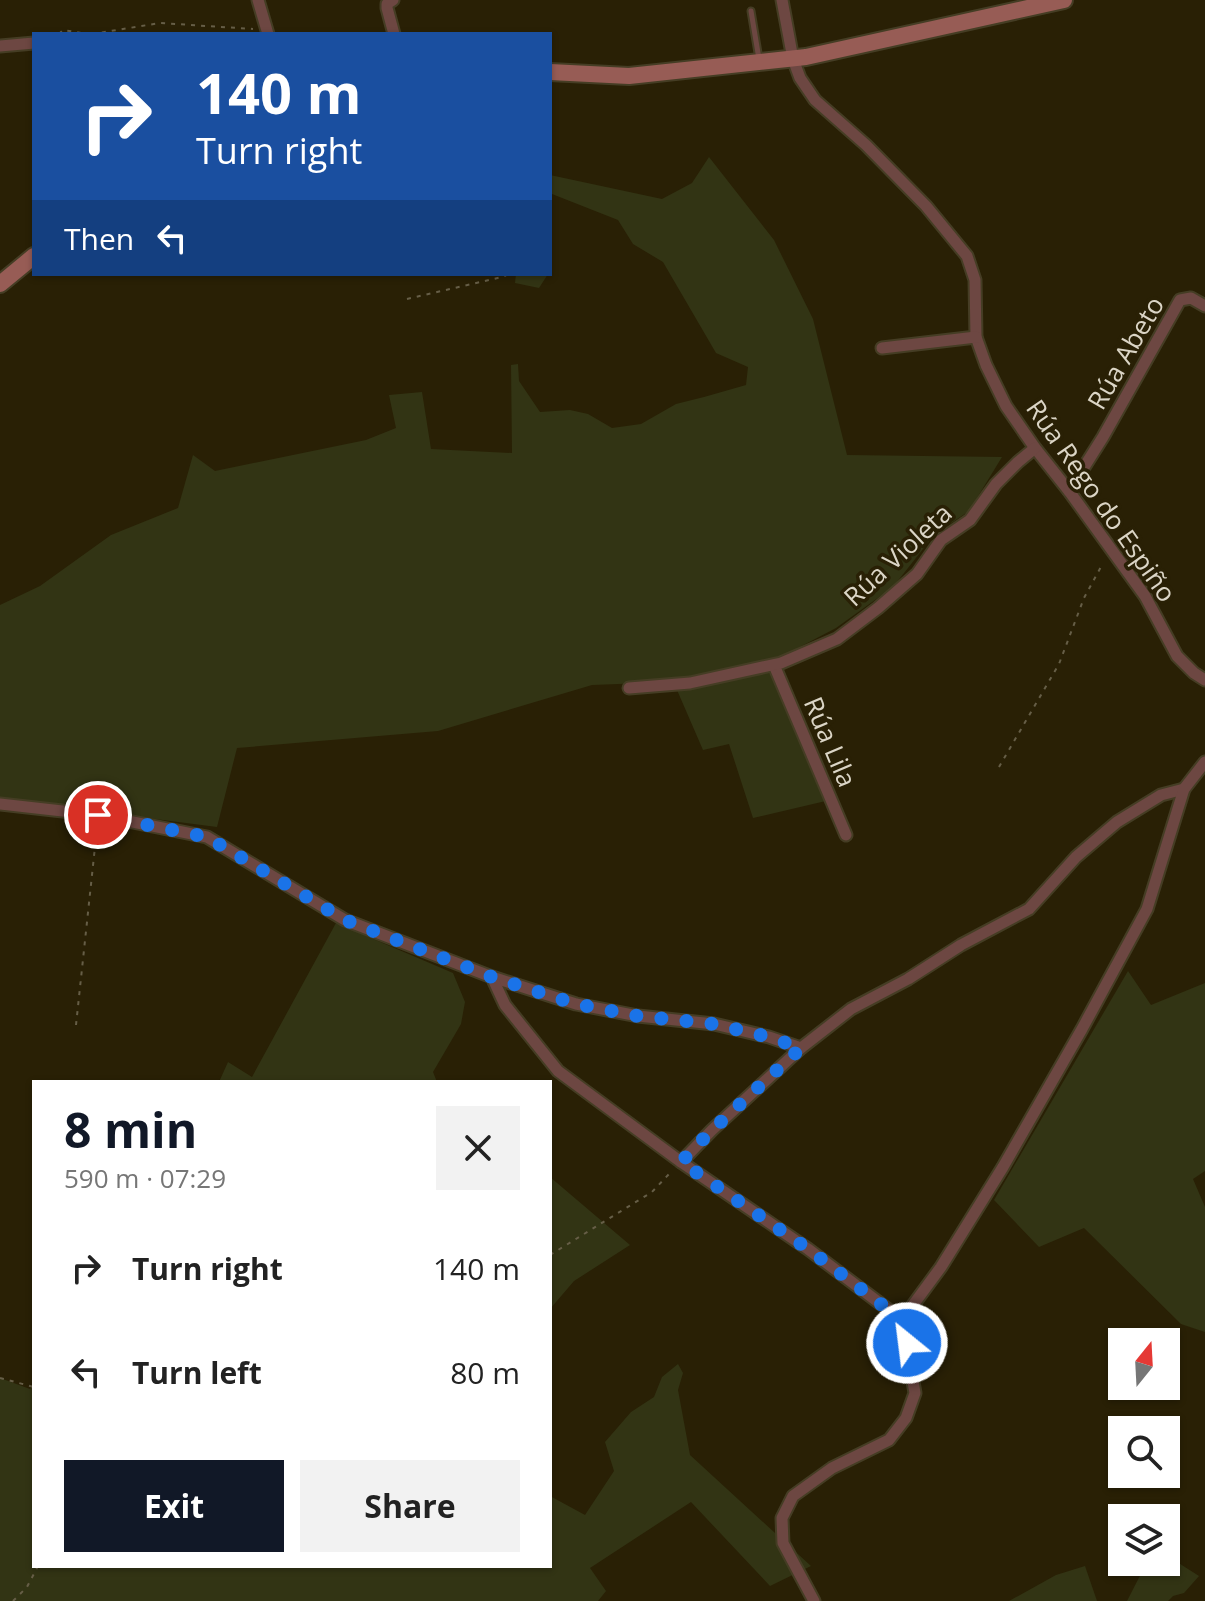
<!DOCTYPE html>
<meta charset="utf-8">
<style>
body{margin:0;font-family:"Open Sans",sans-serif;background:#f2f2f2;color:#222;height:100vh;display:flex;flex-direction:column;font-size:30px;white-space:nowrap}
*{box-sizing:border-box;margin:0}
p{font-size:26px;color:#767676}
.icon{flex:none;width:44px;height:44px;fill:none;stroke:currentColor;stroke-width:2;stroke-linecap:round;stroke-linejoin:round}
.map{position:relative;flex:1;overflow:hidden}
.sheet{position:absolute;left:32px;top:1080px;width:520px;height:488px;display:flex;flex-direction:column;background:#fff;border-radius:0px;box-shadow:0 2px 6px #0004}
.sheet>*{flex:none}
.guide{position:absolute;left:32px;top:32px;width:520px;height:244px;border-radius:0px;box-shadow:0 2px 6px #0004;background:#1a4fa0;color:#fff;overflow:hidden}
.needle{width:52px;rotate:18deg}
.tools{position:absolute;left:1108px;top:1328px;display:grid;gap:16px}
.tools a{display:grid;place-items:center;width:72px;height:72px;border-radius:0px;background:#fff;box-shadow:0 2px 6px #0004;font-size:40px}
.pin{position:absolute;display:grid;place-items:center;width:68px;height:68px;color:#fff;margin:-34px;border:4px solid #fff;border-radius:50%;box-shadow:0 2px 8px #0007}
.me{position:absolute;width:88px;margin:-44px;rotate:331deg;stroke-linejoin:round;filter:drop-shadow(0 0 6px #0008)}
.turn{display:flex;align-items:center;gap:28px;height:168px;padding:0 32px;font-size:36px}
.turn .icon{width:104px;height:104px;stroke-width:2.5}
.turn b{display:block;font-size:56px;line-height:68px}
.then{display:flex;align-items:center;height:76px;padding:0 32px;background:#0003;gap:16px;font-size:30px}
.round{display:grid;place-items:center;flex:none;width:84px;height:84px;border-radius:0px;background:#f2f2f2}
.summary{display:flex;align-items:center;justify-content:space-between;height:136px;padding:0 32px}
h1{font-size:48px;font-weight:700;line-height:60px;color:#111827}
.button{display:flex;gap:16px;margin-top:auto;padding:16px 32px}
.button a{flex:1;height:92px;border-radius:0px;background:#111827;color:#fff;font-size:32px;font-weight:700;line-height:92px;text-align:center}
.button a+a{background:#f2f2f2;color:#222}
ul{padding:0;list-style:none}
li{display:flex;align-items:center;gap:24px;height:104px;padding:0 32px}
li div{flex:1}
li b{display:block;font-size:30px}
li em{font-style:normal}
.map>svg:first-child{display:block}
.green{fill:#323414}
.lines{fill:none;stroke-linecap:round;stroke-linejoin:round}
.lane-casing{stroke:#453d24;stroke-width:9}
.street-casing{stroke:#453d24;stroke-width:15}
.secondary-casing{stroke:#453d24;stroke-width:20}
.path{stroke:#665e47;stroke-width:2;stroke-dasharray:4 6;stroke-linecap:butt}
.lane{stroke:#6d4742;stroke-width:5}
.street{stroke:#6d4742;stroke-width:11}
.secondary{stroke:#975c55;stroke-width:16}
.route{stroke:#1a73e8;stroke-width:14;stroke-dasharray:0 25.2}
.labels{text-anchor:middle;stroke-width:7;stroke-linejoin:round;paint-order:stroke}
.street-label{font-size:26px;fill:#dbd5c6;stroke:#292005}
</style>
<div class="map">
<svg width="1205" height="1601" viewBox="0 0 1205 1601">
<rect width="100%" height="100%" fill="#292005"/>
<g class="green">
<polygon points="709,157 774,240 813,319 847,455 1002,457 969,511 934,535 893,587 836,628 775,660 830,800 753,818 729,744 703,750 677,690 644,683 592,685 438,731 237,748 217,827 0,799 0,605 40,586 111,535 178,508 193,455 215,471 366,440 396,428 389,395 422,392 431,449 512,453 511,365 518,364 519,381 540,412 570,410 588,414 612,428 641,424 676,404 704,397 746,385 748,367 716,353 663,262 633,244 618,220 552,194 550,201 550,175 662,199 692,183"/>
<polygon points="516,274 548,274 539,288 515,283"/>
<polygon points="336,923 453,973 465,1002 461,1024 433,1072 437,1082 219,1082 228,1062 252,1077"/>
<polygon points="1128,971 1151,1005 1205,983 1205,1171 1193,1179 1205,1207 1205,1332 1181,1324 1084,1228 1039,1247 994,1200"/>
<polygon points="550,1177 630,1245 574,1281 550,1309"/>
<polygon points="678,1364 683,1373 678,1390 690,1455 811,1566 770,1586 691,1502 590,1568 606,1591 598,1601 0,1601 0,1378 30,1389 34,1383 34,1566 550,1566 550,1496 585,1515 614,1471 605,1442 631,1412 654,1397 662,1377"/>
<polygon points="1166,1555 1199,1576 1184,1593 1173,1596 1168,1601 1127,1601 1147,1562 1166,1562"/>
<polygon points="1085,1566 1097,1601 1009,1601 1056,1575"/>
</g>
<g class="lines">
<defs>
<polyline id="lane" points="751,11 759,59"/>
<g id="street">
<polyline points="258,0 268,34"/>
<polyline points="393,0 387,4 387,8 394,34"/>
<polyline points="782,0 793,59 800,78 815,100 866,145 926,206 967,256 975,280 976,337 986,365 1006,406 1035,448 1069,491 1145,596 1177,656 1194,673 1205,680"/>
<polyline points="0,46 34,43"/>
<polyline points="882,348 976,337"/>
<polyline points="1069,491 1103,437 1180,300 1191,298 1205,306"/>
<polyline points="774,665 846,835"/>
<polyline points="629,688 690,683 781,663 837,639 878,608 917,574 941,540 970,520 996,484 1018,462 1035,448"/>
<polyline points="0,804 98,815 207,837 345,920 492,977 576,1004 638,1016 714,1024 769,1037 801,1048"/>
<polyline points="492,977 505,1005 558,1071 681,1162 808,1249 902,1320 915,1393 906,1418 889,1440 832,1468 793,1496 782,1518 783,1543 814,1601"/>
<polyline points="681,1162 712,1130 801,1048 851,1009 908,979 961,945 1029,909 1076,857 1117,822 1161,795 1184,789"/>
<polyline points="902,1320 941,1267 1003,1167 1082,1029 1147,909 1184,789 1205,762"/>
</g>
<g id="secondary">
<polyline points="550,72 629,76 806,57 1064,0"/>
<polyline points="0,284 34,256"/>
</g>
</defs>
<use href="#lane" class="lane-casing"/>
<use href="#street" class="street-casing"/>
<use href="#secondary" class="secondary-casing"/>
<g class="path">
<polyline points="59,34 63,30 88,34"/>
<polyline points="92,34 160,23 253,29"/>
<polyline points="407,299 502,277 509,274"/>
<polyline points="999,767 1059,664 1084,598 1103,563"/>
<polyline points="76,1025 97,828"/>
<polyline points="550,1255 652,1192 670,1173"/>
<polyline points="0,1378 34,1387"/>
<polyline points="13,1601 27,1587 38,1566"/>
</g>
<use href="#lane" class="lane"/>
<use href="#street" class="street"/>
<use href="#secondary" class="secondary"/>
</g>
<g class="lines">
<polyline class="route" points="98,815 207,837 345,920 492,977 576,1004 638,1016 714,1024 769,1037 801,1048 712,1130 681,1162 808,1249 902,1320 907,1343"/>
</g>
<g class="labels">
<g class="street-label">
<text transform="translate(1126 353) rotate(-60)" y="9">Rúa Abeto</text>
<text transform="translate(1101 501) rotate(55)" y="9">Rúa Rego do Espiño</text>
<text transform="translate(898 555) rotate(-43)" y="9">Rúa Violeta</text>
<text transform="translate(830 742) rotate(67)" y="9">Rúa Lila</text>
</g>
</g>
</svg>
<div class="tools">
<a><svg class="needle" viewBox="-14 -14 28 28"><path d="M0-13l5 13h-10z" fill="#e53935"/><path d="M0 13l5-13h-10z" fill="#767676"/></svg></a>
<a><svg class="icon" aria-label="search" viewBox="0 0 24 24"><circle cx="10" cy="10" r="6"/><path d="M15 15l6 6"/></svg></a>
<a><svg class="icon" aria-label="layers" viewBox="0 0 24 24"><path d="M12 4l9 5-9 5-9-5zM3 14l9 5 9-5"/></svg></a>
</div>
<div class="pin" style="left:98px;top:815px;background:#d93025"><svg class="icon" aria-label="arrive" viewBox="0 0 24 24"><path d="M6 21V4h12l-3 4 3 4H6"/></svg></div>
<svg class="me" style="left:907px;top:1343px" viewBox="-20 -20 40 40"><circle r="17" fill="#1a73e8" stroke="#fff" stroke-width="3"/><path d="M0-11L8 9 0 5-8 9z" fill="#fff"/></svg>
<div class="guide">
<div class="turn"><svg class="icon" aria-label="right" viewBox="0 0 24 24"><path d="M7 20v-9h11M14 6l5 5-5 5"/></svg><div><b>140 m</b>Turn right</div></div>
<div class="then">Then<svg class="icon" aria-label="left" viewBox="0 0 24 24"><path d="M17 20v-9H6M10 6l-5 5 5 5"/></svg></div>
</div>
<section class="sheet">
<div class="summary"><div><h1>8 min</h1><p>590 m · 07:29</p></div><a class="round"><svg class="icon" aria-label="close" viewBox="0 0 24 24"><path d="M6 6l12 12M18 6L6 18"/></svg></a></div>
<ul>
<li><svg class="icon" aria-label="right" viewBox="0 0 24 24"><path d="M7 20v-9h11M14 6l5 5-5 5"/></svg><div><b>Turn right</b></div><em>140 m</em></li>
<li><svg class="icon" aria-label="left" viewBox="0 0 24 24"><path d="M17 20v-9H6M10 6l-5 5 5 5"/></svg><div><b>Turn left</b></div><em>80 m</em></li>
</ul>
<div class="button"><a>Exit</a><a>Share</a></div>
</section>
</div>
